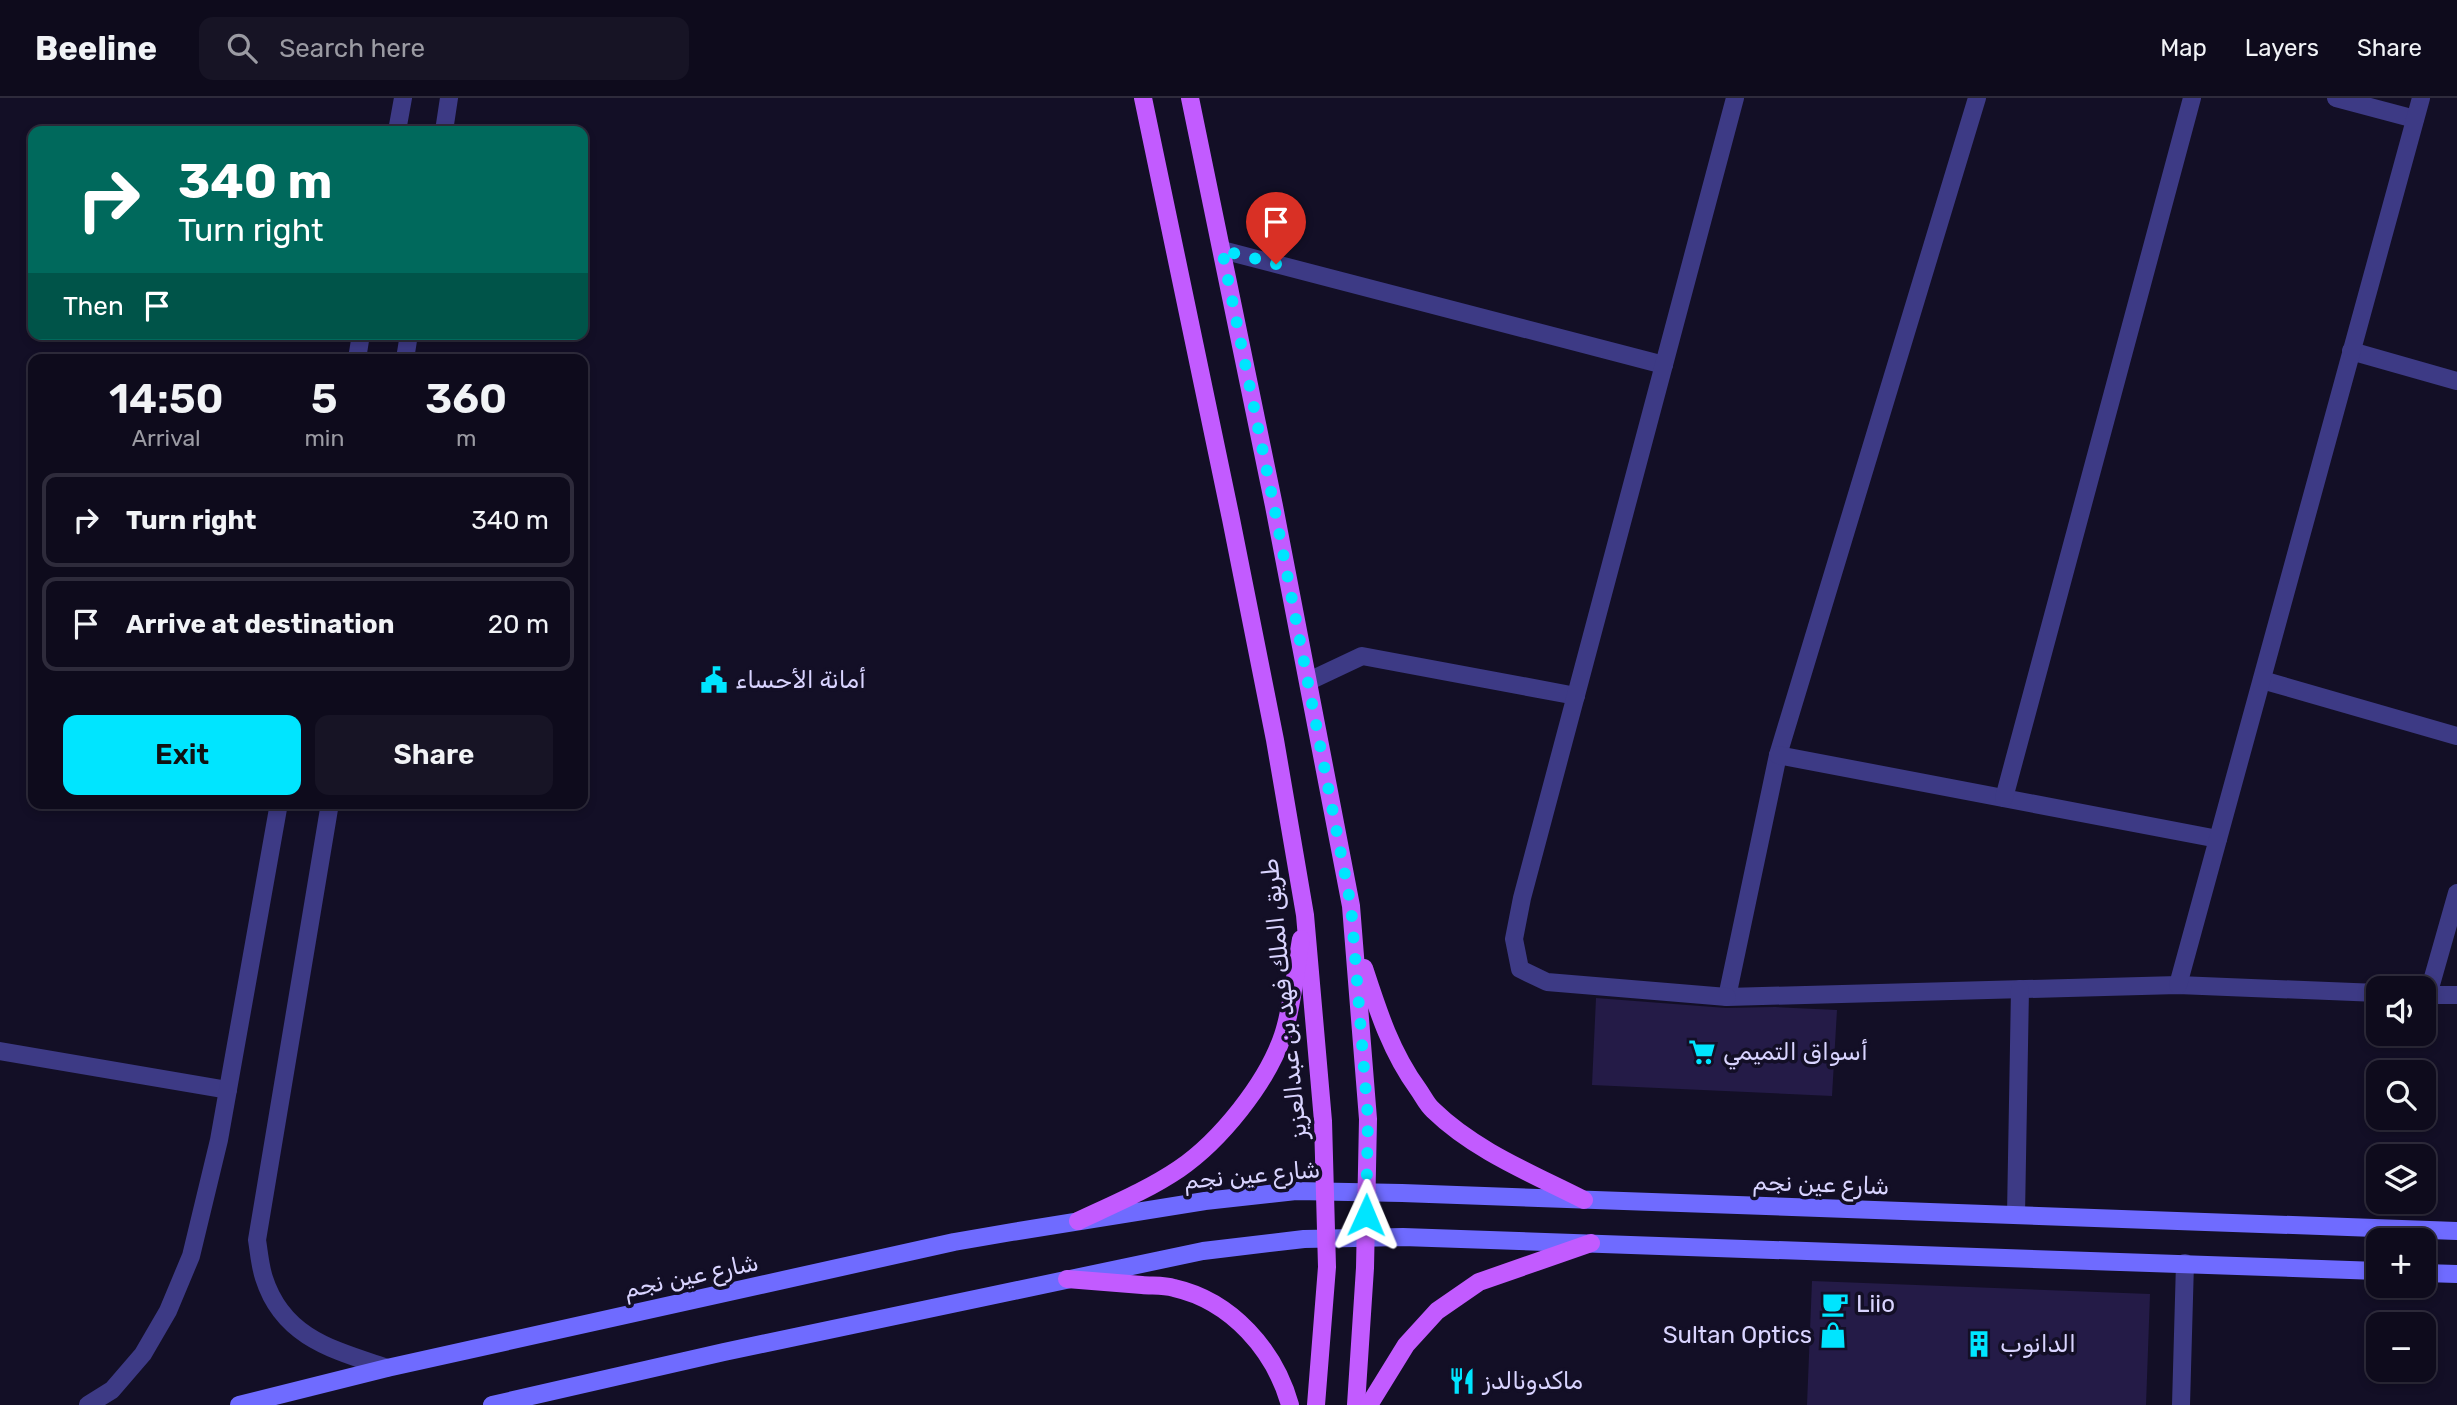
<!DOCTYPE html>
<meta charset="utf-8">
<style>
body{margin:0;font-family:Rubik,Vazirmatn,sans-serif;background:#171425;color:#f1f3f6;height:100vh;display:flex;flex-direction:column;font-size:26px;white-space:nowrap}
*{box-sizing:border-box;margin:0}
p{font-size:23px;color:#9b9ba3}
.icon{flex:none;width:38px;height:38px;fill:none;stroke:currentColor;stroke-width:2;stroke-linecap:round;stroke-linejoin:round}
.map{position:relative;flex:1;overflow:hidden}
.sheet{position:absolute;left:28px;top:256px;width:560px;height:455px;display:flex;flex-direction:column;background:#0e0b1c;border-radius:14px;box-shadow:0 4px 10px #0003,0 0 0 2px #2e2b3b}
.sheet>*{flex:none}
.top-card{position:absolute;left:28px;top:28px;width:560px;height:214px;border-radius:14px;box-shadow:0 4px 10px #0003,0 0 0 2px #2e2b3b;background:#00695c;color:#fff;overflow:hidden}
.tools{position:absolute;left:2366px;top:878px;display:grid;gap:14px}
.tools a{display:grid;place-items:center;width:70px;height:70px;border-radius:14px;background:#0e0b1c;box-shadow:0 4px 10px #0003,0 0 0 2px #2e2b3b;font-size:35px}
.pin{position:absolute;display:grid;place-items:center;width:60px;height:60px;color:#fff;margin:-72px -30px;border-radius:50% 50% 50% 0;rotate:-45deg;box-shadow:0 0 7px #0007}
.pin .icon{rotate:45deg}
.me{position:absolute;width:77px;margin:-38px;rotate:1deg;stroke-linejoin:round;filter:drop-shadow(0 0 5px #0008)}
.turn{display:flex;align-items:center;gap:24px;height:147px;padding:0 35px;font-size:32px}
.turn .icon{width:91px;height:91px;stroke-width:2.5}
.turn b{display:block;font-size:49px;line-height:60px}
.then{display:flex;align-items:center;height:66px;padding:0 35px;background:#0003;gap:14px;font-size:26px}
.eta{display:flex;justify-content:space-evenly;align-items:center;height:119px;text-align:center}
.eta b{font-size:42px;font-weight:600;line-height:49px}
.button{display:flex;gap:14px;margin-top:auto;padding:14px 35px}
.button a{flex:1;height:80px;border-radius:14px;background:#00e5ff;color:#111;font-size:28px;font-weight:600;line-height:80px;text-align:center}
.button a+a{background:#171425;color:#f1f3f6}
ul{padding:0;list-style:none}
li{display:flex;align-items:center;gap:21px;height:94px;margin:0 14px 10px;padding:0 21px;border:4px solid #2e2b3b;border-radius:14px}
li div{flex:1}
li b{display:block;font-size:26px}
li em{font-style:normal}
header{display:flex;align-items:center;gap:42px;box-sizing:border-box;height:98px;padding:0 35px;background:#0e0b1c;border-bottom:2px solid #2e2b3b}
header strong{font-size:33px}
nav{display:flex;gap:38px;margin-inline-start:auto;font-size:24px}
.search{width:490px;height:63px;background:#171425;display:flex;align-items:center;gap:18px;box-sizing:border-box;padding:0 24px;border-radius:14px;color:#9b9ba3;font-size:26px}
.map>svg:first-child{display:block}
.building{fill:#241b47}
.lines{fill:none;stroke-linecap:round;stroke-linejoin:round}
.street{stroke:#3d3a85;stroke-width:18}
.secondary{stroke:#6f6bff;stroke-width:18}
.primary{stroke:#c25bff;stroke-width:18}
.route{stroke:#00e5ff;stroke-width:12;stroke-dasharray:0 21.6}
.labels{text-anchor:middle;stroke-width:7;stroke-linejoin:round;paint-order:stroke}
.poi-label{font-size:24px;fill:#d9d4ff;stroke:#130f26;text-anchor:start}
.street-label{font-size:24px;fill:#d9d4ff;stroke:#130f26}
</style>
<header>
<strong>Beeline</strong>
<div class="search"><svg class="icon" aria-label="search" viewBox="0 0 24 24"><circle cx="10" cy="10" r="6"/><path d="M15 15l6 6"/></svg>Search here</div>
<nav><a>Map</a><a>Layers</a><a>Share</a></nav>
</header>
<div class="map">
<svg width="2457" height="1307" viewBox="0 0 2457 1307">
<rect width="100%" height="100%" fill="#130f26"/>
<g class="building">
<polygon points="1596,900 1726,910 1775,909 1837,912 1832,998 1592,987"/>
<polygon points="1812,1183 2150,1196 2146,1307 1807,1307"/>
</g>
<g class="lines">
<g class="street">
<polyline points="1977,0 1778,657 1727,899 2178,887 2378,895"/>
<polyline points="2336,0 2415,21"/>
<polyline points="397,33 403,0"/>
<polyline points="444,33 449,0"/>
<polyline points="1222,152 1664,267"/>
<polyline points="2351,253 2457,283"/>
<polyline points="357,261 361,236"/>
<polyline points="405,261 409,236"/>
<polyline points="2262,582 2457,638"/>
<polyline points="1309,583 1362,558 1576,598"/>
<polyline points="1778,657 2218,741"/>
<polyline points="2004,700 2192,0"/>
<path d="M 330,705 L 257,1142 C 259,1154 260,1168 264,1180 C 283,1240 334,1252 387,1270"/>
<polyline points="2178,887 2421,0"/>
<polyline points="2424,897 2457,897"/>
<polyline points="2428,897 2457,795"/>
<polyline points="1727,899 1547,884 1520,871 1514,841 1522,800 1735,0"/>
<polyline points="0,953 228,992"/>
<polyline points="2016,1117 2020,891"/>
<polyline points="88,1307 112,1292 143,1256 168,1213 191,1158 219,1042 279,705"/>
<polyline points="2181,1307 2185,1165"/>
</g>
<g class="secondary">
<polyline points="2424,1175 2457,1176"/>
<polyline points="239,1307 387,1270 954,1144 1012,1134 1205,1103 1296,1093 1402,1095 2457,1133"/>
<polyline points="492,1307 724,1254 1203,1153 1304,1141 1403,1139 2378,1173"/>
</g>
<g class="primary">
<polyline points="1143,0 1231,421 1275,642 1305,817 1323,1023 1327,1169 1316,1307"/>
<polyline points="1190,0 1274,408 1351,808 1368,1021 1365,1170 1356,1307"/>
<path d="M 1364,870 C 1378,913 1391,954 1418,991 C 1423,998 1427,1007 1433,1012 C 1475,1053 1533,1076 1584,1102"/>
<path d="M 1078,1123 C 1112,1107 1148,1092 1179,1071 C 1220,1043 1267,985 1283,937 C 1292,911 1296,870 1301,841"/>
<path d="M 1067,1181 C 1092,1183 1117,1185 1142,1187 C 1152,1188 1164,1187 1174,1190 C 1232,1203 1275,1253 1290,1307"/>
<polyline points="1369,1307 1406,1247 1437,1213 1479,1184 1591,1145"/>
</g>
</g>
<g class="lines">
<polyline class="route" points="1276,166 1222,152 1274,408 1351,808 1368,1021 1366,1117"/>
</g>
<defs>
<symbol id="civic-bare" viewBox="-9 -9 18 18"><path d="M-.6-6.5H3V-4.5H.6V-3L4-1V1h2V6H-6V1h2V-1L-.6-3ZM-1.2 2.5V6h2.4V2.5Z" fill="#00e5ff" stroke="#130f26" stroke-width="2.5" paint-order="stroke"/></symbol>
<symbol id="supermarket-bare" viewBox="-9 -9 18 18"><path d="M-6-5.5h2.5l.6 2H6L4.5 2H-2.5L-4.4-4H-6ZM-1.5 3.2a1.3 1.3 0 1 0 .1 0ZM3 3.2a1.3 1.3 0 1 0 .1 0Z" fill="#00e5ff" stroke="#130f26" stroke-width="2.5" paint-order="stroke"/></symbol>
<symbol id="cafe-bare" viewBox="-9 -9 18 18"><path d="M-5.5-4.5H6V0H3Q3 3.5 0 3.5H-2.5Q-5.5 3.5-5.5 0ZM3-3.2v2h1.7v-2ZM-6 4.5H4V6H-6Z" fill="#00e5ff" stroke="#130f26" stroke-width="2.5" paint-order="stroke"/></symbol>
<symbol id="shop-bare" viewBox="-9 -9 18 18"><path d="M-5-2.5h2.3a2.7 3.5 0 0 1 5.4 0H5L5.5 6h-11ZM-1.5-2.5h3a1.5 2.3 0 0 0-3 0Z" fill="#00e5ff" stroke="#130f26" stroke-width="2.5" paint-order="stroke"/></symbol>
<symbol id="building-bare" viewBox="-9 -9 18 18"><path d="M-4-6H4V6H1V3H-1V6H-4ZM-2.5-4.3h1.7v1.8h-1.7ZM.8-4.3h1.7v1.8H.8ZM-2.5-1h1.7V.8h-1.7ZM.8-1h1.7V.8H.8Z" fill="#00e5ff" stroke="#130f26" stroke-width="2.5" paint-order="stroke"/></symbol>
<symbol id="restaurant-bare" viewBox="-9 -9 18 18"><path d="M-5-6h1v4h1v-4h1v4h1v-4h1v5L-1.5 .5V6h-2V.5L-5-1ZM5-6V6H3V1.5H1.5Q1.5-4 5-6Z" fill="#00e5ff" stroke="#130f26" stroke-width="2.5" paint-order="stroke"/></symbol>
</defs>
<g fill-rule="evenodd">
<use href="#civic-bare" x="695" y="563" width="38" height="38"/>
<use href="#supermarket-bare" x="1683" y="935" width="38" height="38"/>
<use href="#cafe-bare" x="1816" y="1187" width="38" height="38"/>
<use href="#shop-bare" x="1814" y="1218" width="38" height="38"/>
<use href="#building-bare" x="1960" y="1227" width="38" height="38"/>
<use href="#restaurant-bare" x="1443" y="1264" width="38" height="38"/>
</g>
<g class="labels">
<g class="poi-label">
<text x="735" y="590">أمانة الأحساء</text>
<text x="1723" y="962">أسواق التميمي</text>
<text x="1856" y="1214">Liio</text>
<text x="1812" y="1245" text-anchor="end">Sultan Optics</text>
<text x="2000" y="1254">الدانوب</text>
<text x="1483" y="1291">ماكدونالدز</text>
</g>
<g class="street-label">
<text transform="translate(1284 901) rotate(-96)" y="8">طريق الملك فهد بن عبدالعزيز</text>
<text transform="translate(1252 1077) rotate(-5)" y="8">شارع عين نجم</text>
<text transform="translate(1821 1086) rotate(2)" y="8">شارع عين نجم</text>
<text transform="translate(691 1178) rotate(-12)" y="8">شارع عين نجم</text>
</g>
</g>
</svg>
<div class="tools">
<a><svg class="icon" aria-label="sound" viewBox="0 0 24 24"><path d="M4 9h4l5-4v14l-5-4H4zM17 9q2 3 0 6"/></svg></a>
<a><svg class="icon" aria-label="search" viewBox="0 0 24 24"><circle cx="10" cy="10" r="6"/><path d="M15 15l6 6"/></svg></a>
<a><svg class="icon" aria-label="layers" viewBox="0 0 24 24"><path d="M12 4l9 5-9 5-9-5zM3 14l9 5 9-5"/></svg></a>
<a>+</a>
<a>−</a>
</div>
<div class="pin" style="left:1276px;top:166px;background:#d93025"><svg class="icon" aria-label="arrive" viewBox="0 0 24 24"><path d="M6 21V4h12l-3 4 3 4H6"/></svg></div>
<svg class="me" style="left:1366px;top:1117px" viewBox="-20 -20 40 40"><path d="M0-17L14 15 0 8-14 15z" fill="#00e5ff" stroke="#fff" stroke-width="4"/></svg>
<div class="top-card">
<div class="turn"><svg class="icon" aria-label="right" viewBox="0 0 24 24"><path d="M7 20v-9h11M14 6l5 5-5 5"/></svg><div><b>340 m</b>Turn right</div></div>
<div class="then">Then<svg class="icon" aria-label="arrive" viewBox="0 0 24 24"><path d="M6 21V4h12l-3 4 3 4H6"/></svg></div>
</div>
<section class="sheet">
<div class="eta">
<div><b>14:50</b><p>Arrival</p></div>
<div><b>5</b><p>min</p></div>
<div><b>360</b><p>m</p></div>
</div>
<ul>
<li><svg class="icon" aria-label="right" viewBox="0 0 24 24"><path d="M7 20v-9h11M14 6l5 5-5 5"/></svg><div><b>Turn right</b></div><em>340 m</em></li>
<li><svg class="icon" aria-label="arrive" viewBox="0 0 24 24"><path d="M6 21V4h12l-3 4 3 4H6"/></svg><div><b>Arrive at destination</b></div><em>20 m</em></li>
</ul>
<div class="button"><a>Exit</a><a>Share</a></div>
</section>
</div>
